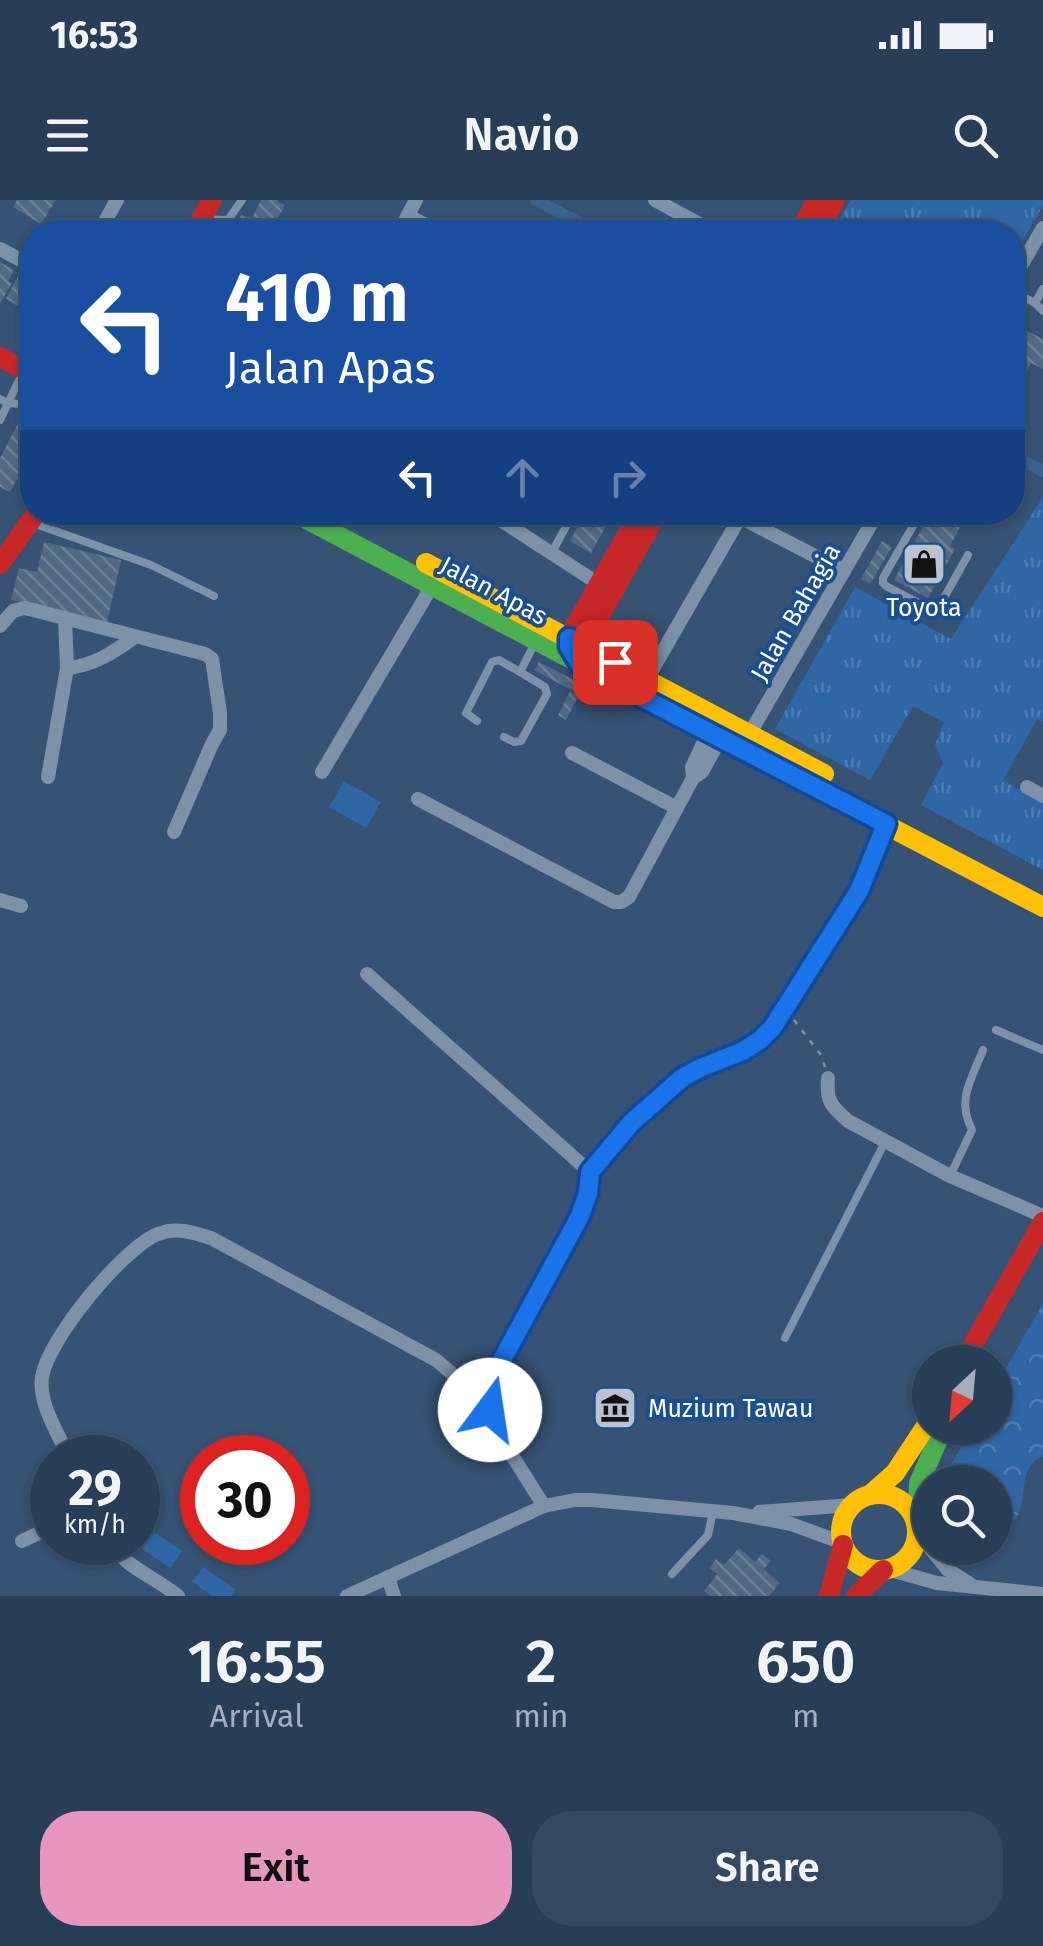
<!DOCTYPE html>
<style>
body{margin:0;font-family:"Fira Sans",sans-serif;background:#344961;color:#f1f3f6;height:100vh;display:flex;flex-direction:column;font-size:38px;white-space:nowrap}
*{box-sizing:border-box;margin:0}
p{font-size:32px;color:#a5aeba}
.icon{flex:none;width:55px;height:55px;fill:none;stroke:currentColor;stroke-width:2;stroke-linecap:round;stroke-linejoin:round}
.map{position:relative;height:1396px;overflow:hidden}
.panel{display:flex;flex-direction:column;background:#283e57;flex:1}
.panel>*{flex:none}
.guide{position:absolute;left:20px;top:20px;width:1005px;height:305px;border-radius:40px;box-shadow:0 2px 8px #0004,0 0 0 2px #44576d;background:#1a4fa0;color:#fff;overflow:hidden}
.needle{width:65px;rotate:206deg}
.tools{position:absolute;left:912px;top:1145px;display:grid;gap:20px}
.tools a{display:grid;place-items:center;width:100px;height:100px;border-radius:50%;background:#283e57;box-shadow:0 2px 8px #0004,0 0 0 2px #44576d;font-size:50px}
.speed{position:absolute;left:30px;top:1235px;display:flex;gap:20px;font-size:50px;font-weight:700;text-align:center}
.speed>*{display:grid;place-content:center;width:130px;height:130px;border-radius:50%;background:#283e57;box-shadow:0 2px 8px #0004,0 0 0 2px #44576d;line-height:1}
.speed small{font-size:25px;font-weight:400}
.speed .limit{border:15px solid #d22;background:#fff;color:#111}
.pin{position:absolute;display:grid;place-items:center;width:85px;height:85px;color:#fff;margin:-42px;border-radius:20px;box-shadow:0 5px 15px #0006}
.me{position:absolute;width:110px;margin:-55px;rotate:14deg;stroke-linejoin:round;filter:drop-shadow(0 0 8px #0008)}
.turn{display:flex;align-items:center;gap:35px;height:210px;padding:0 40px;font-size:45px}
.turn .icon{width:130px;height:130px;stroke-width:2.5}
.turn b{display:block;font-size:70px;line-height:85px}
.lanes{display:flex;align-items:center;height:95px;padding:0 40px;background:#0003;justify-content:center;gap:50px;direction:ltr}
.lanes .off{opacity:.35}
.eta{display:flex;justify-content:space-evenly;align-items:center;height:170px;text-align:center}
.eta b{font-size:60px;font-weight:600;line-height:70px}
.button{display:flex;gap:20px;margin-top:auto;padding:20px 40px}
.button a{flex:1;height:115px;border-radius:40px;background:#e797bd;color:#111;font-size:40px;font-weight:600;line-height:115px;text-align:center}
.button a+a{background:#344961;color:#f1f3f6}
.status{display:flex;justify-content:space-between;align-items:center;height:70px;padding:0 50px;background:#283e57;direction:ltr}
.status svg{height:28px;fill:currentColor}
header{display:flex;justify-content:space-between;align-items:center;height:130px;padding:0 40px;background:#283e57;font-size:45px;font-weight:600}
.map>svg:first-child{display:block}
.grass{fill:url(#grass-tufts)}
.forest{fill:url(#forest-crowns)}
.garden{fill:#2f66a5}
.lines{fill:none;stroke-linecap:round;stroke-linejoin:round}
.canal{stroke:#3b618d;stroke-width:12}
.building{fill:url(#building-back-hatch)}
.path{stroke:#7d92a8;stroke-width:2.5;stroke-dasharray:5 8;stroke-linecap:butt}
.lane{stroke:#7d92a8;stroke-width:8}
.street{stroke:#7d92a8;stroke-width:14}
.fast{stroke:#4caf50;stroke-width:20}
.slow{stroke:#ffc107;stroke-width:20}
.jam{stroke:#c62828;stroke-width:20}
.route-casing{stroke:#114b97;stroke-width:25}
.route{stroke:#1a73e8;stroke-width:18}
.labels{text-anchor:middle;stroke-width:8;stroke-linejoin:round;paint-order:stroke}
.street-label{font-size:25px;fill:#fff;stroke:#1b4f8f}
.poi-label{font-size:25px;fill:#fff;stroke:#1b4f8f}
</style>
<div class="status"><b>16:53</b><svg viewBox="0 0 49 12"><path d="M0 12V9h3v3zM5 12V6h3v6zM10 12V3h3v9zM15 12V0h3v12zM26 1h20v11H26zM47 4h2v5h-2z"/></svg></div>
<header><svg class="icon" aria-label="menu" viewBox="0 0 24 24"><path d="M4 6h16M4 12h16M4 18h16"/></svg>Navio<svg class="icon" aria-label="search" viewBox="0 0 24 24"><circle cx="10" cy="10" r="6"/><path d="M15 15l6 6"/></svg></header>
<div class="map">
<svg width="1043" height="1396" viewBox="0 0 1043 1396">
<defs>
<pattern id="grass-tufts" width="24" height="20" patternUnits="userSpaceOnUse" patternTransform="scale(2.5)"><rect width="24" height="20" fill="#2f66a5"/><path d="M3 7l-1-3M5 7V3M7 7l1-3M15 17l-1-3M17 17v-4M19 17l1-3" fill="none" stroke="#4e7db2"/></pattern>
<pattern id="forest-crowns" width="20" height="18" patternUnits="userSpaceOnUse" patternTransform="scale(2.5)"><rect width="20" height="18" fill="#2f66a5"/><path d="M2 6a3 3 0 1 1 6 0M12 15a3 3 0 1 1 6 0" fill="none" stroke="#4e7db2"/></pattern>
<pattern id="building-back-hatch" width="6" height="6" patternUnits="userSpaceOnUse" patternTransform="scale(2.5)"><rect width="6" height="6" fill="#526984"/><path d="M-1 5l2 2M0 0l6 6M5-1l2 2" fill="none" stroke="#6c8096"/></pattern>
</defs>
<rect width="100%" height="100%" fill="#365274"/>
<g class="grass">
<polygon points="851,0 1043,0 1043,5 1013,58 1012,32 832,32"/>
<polygon points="1043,297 1043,522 1037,519 1003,580 1043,602 1043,670 921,605 943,563 935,545 944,522 913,506 870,580 775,529 855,387 951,439"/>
</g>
<path class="forest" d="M 1043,1103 L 1043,1256 C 1016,1268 1029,1298 1016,1319 L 995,1326 L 995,1282 L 942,1281 L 972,1228 L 995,1228 L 995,1187 Z"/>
<g class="garden">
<polygon points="344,581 381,602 366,628 329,607"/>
<polygon points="145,1326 182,1351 170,1368 133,1343 138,1342 138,1337"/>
<polygon points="203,1367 236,1390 232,1396 212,1396 192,1382"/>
</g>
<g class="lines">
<g class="canal">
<polyline points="536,0 597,32"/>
<polyline points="1012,255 1043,271"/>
</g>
</g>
<g class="building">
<polygon points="17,0 56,0 41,24 13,7"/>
<polygon points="261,0 279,0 278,2 285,5 275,23 268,19 264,25 255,20 252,26 257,29 255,32 242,32 234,28 241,15 252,18"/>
<polygon points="0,62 14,70 8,81 12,83 0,104"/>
<polygon points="19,74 32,81 32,114 6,99"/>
<polygon points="1025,130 1043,139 1043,169 1031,163 1012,198 1012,153"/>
<polygon points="25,210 32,214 32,253 10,292 0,287 0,258"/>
<polygon points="586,312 614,312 591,353 570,341"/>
<polygon points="931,312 968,312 950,346 955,349 928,398 894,380"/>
<polygon points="882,341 892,347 870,384 861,379"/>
<polygon points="44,342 121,360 107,422 11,400 19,368 37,372"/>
<polygon points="539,462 578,482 573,491 534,470"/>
<polygon points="570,491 579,495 566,520 558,515"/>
<polygon points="739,1348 755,1362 762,1354 771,1361 764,1369 780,1383 769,1396 710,1396 704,1391 717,1374 709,1368 716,1359 724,1365"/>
</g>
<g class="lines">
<polyline class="path" points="794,820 821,855 825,867"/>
<g class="lane">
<polyline points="202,19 228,20 242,0"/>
<polyline points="1012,91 1035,103 1043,111"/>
<polyline points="1035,103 1043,89"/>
<polyline points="0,199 8,203 32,205"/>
<polyline points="0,220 22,174"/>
<polyline points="921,312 883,378 883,383 886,386 936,412 968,355"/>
<polyline points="991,312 1000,317"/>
<polyline points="30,322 151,365 214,396"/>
<polyline points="552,352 574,312"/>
<polyline points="477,521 466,513 492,462 499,460 520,472"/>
<polyline points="504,537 514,542 521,541 547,494 545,487 520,472 534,445"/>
<polyline points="996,830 1043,850"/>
<path d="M 950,976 L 972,930 C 956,899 972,879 983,850"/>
<polyline points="785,1138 885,942"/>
<polyline points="672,1374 708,1335 713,1311"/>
</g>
<g class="street">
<polyline points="655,0 714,32"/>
<polyline points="408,16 440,32"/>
<polyline points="99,32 117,0"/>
<polyline points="399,32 416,0"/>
<polyline points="0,49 32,66"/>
<polyline points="1012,81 1043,28"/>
<polyline points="488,312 599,384"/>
<polyline points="730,312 844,371"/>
<polyline points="0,426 13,411 25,408 205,454 212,459 220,513 220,530 212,544 174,632"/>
<path d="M 67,468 C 93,466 114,452 135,437"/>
<polyline points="647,479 743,312"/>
<polyline points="750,533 878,312"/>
<polyline points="572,553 677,608"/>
<polyline points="322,572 432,386"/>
<polyline points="48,577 67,468 65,418"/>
<polyline points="693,578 692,567 708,533"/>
<polyline points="1027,587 1043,596"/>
<polyline points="418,599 614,702 621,702 629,697 693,578 702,572 720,539"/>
<polyline points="0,700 21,706"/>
<polyline points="367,774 590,972"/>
<path d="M 828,878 C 826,901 831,906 848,921 L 950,976 L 1043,1016"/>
<path d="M 69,1258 C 59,1234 38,1204 42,1177 C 48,1139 123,1048 158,1034 C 176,1026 194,1033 211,1038 L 436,1160 L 469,1188 L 490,1210"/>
<polyline points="544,1306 503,1241 490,1210 492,1186 503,1159 565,1049 580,1017 587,993 590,972 632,922 672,886 700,868 743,851 773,827 859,691 887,624"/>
<polyline points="759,1312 852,1305"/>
<polyline points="918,1333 948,1370 970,1384"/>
<polyline points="22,1341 52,1327"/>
<path d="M 109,1342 C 126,1368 155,1377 178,1396"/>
<polyline points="887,1369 937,1383 1043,1394"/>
<polyline points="388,1377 394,1396"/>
<polyline points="347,1396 544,1306 575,1300 592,1300 733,1313 791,1324 843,1343"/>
</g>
<g class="fast">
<polyline points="293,312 825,593"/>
<polyline points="917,1323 919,1283 943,1228"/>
</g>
<g class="slow">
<polyline points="426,363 824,574"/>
<polyline points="825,593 1043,707"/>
<circle cx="879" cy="1332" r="38"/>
<polyline points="870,1295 895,1273 930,1220"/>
</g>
<g class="jam">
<polyline points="194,32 212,0"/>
<polyline points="799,32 817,0"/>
<polyline points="817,32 835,0"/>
<polyline points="0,157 32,174"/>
<polyline points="0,364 37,312"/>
<polyline points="569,437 640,312"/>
<polyline points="583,445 658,312"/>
<polyline points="963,1162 1043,1022"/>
<polyline points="829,1396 843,1345"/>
<polyline points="856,1396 883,1370"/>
</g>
</g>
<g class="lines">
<defs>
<polyline id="route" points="490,1210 492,1186 503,1158 580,1016 588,993 590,972 632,922 682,878 700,868 743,851 760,840 773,827 859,691 886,624 581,466 569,446 569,438 615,462"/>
</defs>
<use href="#route" class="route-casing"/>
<use href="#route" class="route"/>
</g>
<defs>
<symbol id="shop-square" viewBox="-11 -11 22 22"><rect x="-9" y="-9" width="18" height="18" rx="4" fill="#b9c2ce" stroke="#1b4f8f"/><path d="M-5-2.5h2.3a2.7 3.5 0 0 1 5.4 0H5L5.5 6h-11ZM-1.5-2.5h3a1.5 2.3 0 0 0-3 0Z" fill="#111"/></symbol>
<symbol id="museum-square" viewBox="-11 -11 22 22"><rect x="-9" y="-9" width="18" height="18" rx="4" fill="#b9c2ce" stroke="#1b4f8f"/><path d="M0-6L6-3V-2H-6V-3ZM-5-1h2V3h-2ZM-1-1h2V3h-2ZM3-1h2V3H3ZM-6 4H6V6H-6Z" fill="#111"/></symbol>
</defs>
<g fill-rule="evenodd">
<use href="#shop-square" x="899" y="339" width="50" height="50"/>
<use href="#museum-square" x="590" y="1183" width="50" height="50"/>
</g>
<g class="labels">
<g class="street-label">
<text transform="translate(494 390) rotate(28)" y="9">Jalan Apas</text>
<text transform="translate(795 412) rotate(-60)" y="9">Jalan Bahagia</text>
</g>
<g class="poi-label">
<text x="924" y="416">Toyota</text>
<text x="648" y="1217" text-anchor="start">Muzium Tawau</text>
</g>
</g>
</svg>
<div class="tools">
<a><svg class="needle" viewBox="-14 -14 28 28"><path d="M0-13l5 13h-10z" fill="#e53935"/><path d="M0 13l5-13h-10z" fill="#a5aeba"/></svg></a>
<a><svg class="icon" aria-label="search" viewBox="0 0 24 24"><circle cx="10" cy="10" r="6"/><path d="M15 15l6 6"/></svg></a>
</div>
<div class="speed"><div>29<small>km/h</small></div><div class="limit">30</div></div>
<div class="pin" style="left:615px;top:462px;background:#d93025"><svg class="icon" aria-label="arrive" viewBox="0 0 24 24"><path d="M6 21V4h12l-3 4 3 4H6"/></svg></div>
<svg class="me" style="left:490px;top:1210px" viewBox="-20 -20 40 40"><circle r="19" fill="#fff"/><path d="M0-13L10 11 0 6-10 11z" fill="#1a73e8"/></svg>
<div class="guide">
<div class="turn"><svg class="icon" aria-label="left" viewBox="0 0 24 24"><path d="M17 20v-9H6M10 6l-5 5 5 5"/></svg><div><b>410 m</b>Jalan Apas</div></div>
<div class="lanes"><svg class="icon" aria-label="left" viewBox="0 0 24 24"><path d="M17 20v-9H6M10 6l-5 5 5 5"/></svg><svg class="icon off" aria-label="ahead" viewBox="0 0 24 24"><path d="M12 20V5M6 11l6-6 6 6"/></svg><svg class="icon off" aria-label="right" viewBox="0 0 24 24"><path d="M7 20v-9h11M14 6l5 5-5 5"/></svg></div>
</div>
</div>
<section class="panel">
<div class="eta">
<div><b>16:55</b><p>Arrival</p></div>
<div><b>2</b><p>min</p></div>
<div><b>650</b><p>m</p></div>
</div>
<div class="button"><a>Exit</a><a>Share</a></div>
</section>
